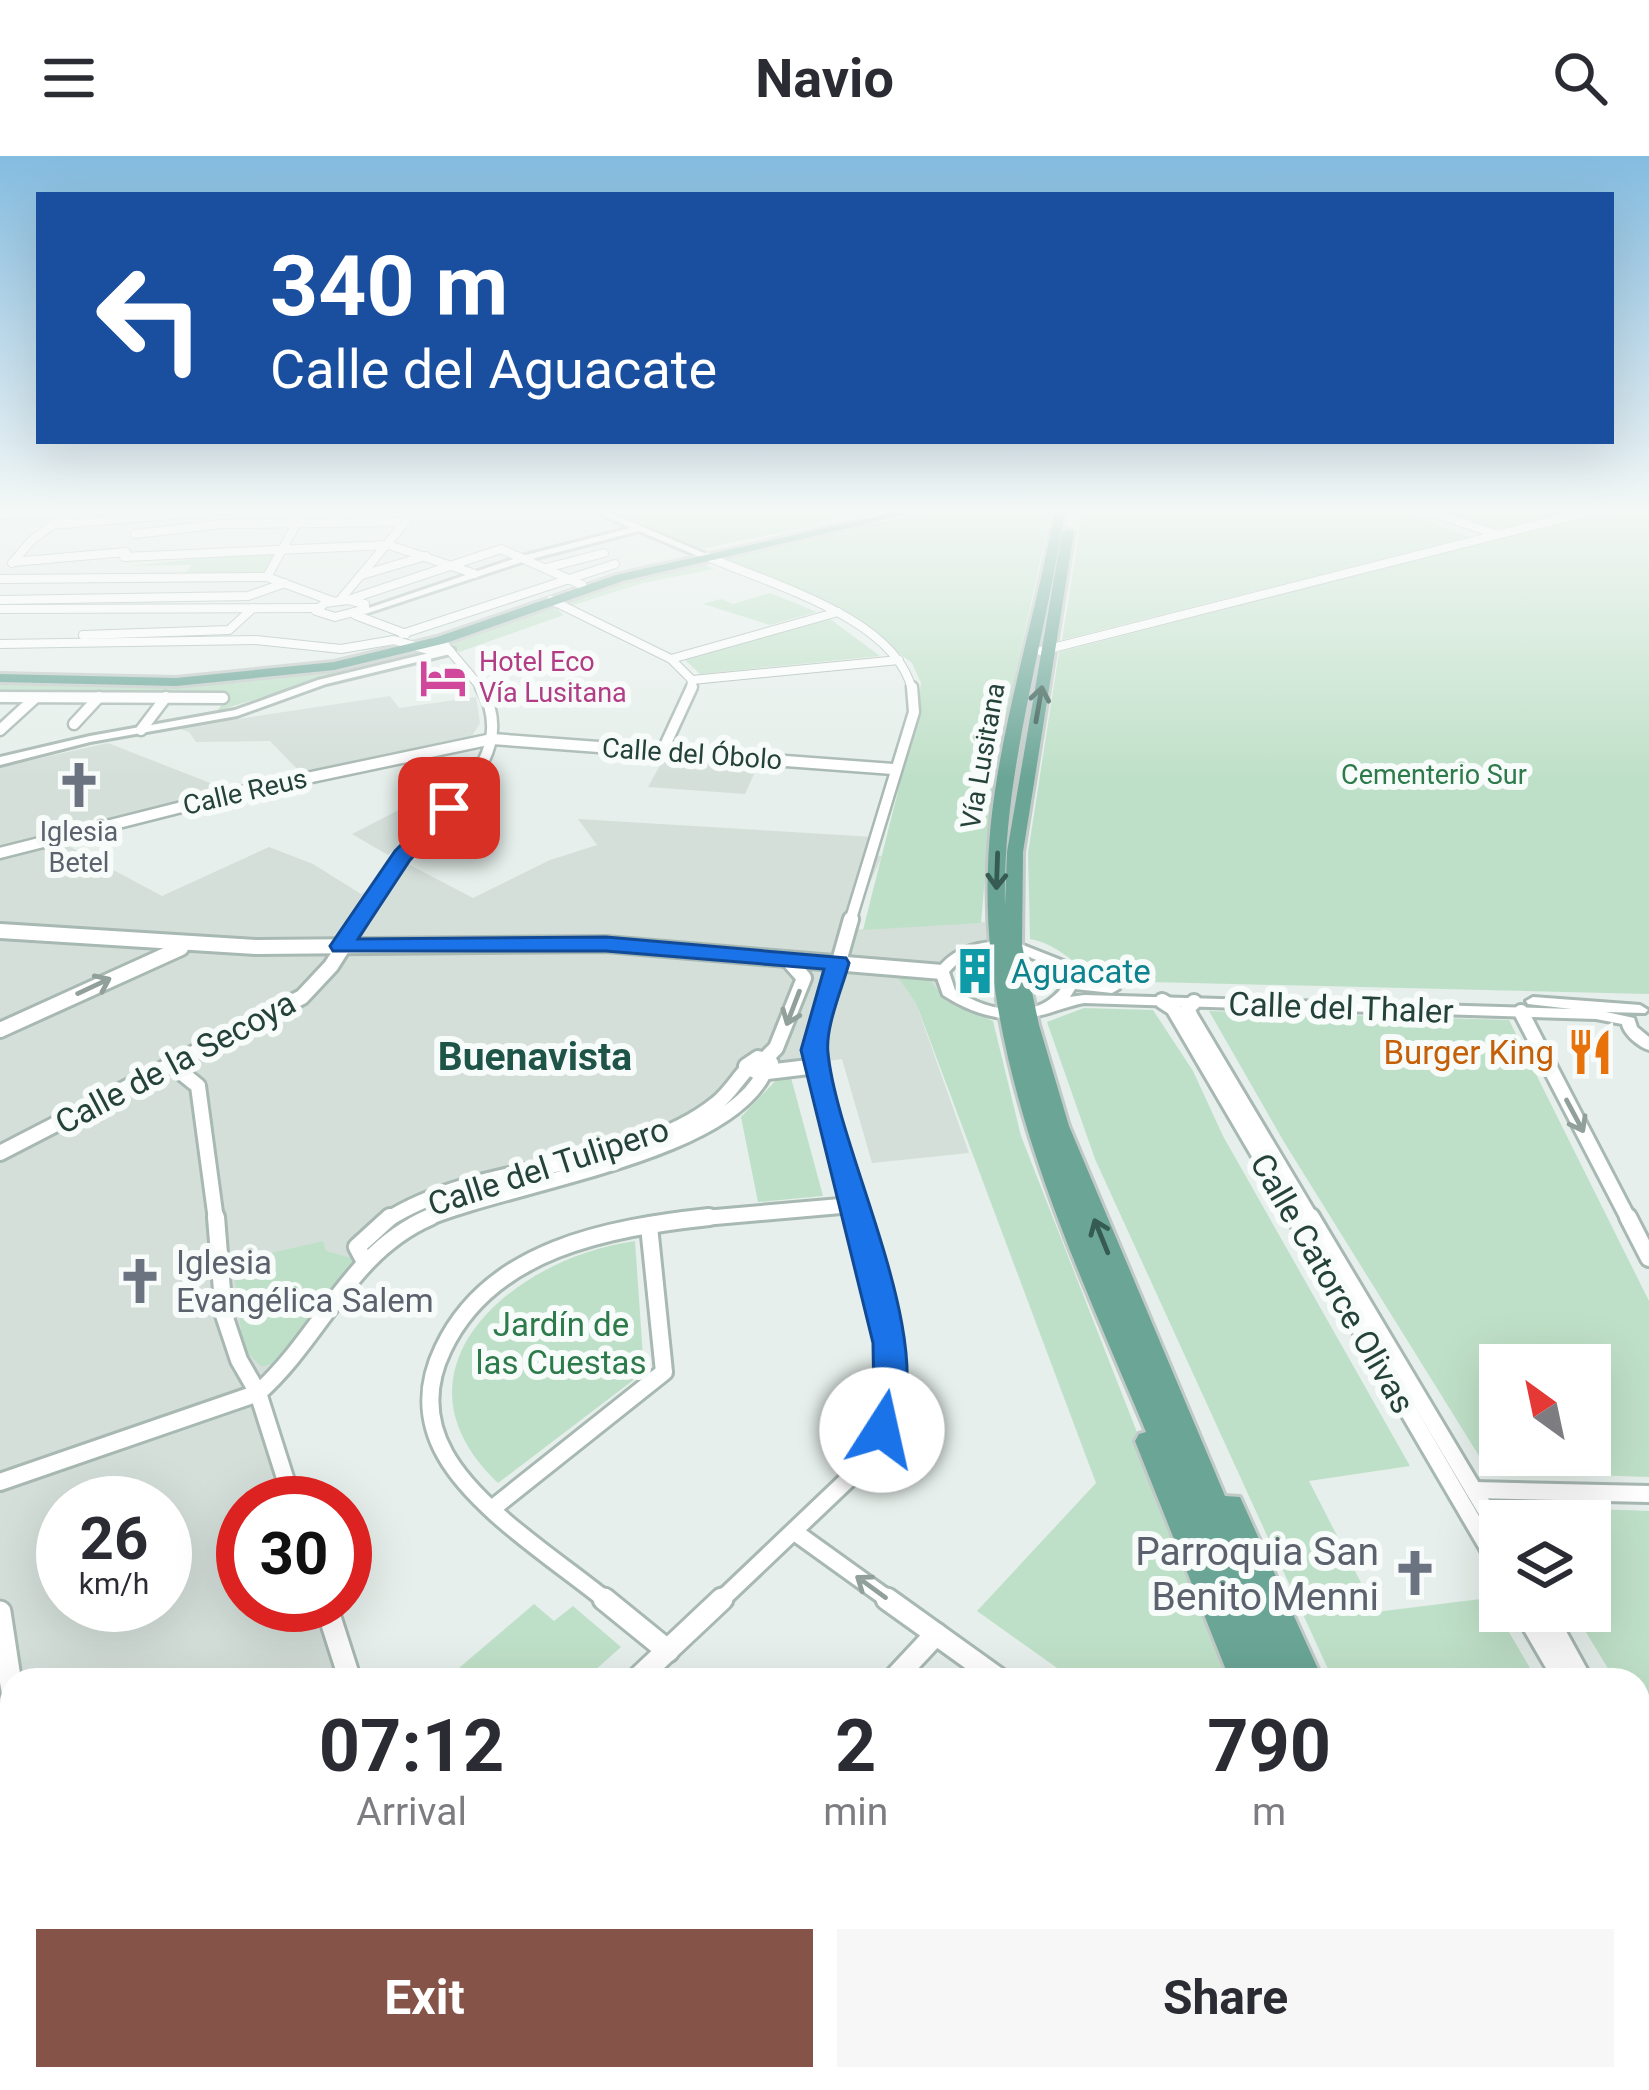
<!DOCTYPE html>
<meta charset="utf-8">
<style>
body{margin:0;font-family:Roboto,sans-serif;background:#f7f7f7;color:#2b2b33;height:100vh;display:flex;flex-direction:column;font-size:45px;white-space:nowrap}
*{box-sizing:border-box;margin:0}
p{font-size:39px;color:#7c7c81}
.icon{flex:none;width:66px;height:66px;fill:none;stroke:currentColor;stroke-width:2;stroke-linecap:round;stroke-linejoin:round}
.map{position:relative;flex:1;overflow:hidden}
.details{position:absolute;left:0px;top:1512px;width:1650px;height:423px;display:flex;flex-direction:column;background:#fff;border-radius:36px 36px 0 0;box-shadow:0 12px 48px #0002}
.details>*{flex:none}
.hud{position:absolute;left:36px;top:36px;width:1578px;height:252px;border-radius:0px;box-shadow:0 12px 48px #0002;background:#1a4fa0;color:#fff;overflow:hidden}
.needle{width:78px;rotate:327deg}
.tools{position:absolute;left:1479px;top:1188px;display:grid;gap:24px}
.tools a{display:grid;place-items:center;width:132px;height:132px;border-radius:0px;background:#fff;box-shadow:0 12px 48px #0002;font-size:60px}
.speed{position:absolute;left:36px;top:1320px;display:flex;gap:24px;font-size:60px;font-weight:700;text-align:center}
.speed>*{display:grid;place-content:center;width:156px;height:156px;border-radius:50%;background:#fff;box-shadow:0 12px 48px #0002;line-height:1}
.speed small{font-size:30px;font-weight:400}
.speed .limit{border:18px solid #d22;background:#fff;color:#111}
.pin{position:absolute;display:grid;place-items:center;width:102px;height:102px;color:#fff;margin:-51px;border-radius:24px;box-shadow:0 6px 18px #0006}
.me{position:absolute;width:132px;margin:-66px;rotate:10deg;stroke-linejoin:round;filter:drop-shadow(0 0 9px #0008)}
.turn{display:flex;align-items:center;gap:42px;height:252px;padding:0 36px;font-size:54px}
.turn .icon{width:156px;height:156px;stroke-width:2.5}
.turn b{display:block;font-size:84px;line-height:102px}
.eta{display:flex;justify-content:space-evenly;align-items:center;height:204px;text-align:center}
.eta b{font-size:72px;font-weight:700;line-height:84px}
.primary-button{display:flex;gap:24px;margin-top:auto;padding:24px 36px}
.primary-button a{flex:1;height:138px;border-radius:0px;background:#855347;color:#fff;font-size:48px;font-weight:700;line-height:138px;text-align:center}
.primary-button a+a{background:#f7f7f7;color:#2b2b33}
header{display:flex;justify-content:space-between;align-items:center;height:156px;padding:0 36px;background:#fff;font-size:54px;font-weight:700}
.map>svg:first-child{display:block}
.built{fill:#d4dfda;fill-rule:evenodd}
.green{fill:#bfe0c8;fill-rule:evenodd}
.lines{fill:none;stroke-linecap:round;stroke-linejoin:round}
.minor-far4-casing{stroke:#a8b8b2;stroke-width:10}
.minor-far3-casing{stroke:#a8b8b2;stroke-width:15}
.minor-far2-casing{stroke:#a8b8b2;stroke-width:20}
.minor-far1-casing{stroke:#a8b8b2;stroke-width:22}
.minor-casing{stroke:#a8b8b2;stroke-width:27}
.tertiary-casing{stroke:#a8b8b2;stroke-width:6}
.primary-casing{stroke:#c2cac8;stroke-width:6}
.minor-far4{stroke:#fff;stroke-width:8}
.minor-far3{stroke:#fff;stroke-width:10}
.minor-far2{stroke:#fff;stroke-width:14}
.minor-far1{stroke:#fff;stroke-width:16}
.minor{stroke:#fff;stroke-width:21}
.tertiary{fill:#fff;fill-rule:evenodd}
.primary{fill:#6aa596;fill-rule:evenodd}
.oneway{stroke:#365b51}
.oneway2{stroke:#92a09c}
.route{fill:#1a73e8;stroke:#114b97;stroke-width:3}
.labels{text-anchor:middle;stroke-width:12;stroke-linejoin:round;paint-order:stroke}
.far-hotel-label{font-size:27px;fill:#b23c85;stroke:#f7fbf9;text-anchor:start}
.far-street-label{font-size:27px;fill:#24423a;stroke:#f7fbf9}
.far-park-label{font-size:27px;fill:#2d7a4b;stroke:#f7fbf9}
.far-worship-label{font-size:27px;fill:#5b616d;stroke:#f7fbf9}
.culture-label{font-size:33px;fill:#0d838f;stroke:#f7fbf9;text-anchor:start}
.street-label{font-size:33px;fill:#24423a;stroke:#f7fbf9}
.food-label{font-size:33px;fill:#c56008;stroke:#f7fbf9;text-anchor:end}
.worship-label{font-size:33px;fill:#5b616d;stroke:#f7fbf9;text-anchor:start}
.park-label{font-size:33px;fill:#2d7a4b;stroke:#f7fbf9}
.quarter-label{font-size:39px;font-weight:bold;fill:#1f5548;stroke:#f7fbf9}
.near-worship-label{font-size:39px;fill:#5b616d;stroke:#f7fbf9;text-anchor:end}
</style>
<header><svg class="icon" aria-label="menu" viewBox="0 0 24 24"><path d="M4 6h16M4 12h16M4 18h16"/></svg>Navio<svg class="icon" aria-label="search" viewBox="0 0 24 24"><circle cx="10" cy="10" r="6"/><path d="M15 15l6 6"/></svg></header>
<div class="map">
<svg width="1649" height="1934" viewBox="0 0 1649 1934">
<rect width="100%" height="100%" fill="#e6efeb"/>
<g class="built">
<polygon points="390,540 399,552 476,541 480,567 472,580 461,584 303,619 270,585 196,586 189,576 177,572"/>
<path d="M 108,587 L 233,636 L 61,686 L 162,740 L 269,691 L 313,708 L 361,738 L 408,708 L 473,742 L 550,704 L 597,689 L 578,663 L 874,681 L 869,699 L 882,700 L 849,774 L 985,766 L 989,784 L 949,798 L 938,809 L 937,826 L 955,852 L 918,853 L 969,997 L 872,1007 L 842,903 L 781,912 L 728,957 L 412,1069 L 258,1237 L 293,1347 L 243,1347 L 243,1449 L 326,1449 L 350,1524 L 12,1524 L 12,1868 L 0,1873 L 0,611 ZM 63,1347 L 165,1347 L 165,1449 L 63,1449 Z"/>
<polygon points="664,602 758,609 745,638 648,631"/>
<polygon points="399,654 427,663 388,699 352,678"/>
<polygon points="1649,1662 1649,1865 1638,1867 1638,1664"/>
</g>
<g class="green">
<polygon points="647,352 852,352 812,370 701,393 622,358"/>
<path d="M 953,352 L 1052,352 L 994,616 L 981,767 L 863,774 L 915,568 L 921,527 L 912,507 L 843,455 L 721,402 C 798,383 875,365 953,352 Z"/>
<polygon points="1083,352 1392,352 1469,381 1062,484"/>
<polygon points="1465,352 1586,352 1499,374 1448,358"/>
<path d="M 1622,352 L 1649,352 L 1649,838 L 1110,825 C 1079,819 1067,790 1030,783 L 1028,697 L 1059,496 Z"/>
<polygon points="277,396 265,419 184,419 192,409 130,410 185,404 188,400"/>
<polygon points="700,406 714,413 643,427 558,454 564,459 459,496 450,488 585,435"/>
<polygon points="770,437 817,456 770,469 703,448 721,443 733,448"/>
<polygon points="830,463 880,500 700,518 684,503"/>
<polygon points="418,495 425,500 301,529 217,555 225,545 0,543 0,525 209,527 340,511"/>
<polygon points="897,820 930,824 947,846 993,865 1021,980 1234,1524 1074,1524 977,1455 1096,1327 916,847"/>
<polygon points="1084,852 1153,854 1193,915 1223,980 1410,1310 1309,1325 1376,1456 1489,1442 1537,1524 1333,1524 1095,1003 1047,866"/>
<path d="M 1209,855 L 1509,864 L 1649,1145 L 1649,1321 L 1489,1316 L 1284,986 ZM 1590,1209 L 1590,1299 L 1500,1299 L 1500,1209 Z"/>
<polygon points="790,918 823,1040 758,1046 741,961 781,919"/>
<polygon points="323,1085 326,1095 355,1103 277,1206 262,1211 243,1193 233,1106"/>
<path d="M 635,1085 L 644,1216 L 498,1327 C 379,1214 515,1101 635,1085 Z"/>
<polygon points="1508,1350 1649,1355 1649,1558 1638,1559 1638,1524 1615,1524 1573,1455 1590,1455 1590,1365 1518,1365"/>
<polygon points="534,1448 554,1465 573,1450 621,1491 584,1524 445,1524"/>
<polygon points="1649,1868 1649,1934 1500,1934 1495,1923 1638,1923 1638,1870"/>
<polygon points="12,1883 12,1923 138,1923 126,1934 0,1934 0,1889"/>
</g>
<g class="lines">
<defs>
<g id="minor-far4">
<polyline points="305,352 267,421 332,445"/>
<polyline points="1409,355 1434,357 1423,352"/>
<polyline points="1434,357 1498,379"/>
<polyline points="0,359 91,352"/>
<polyline points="51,369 251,352"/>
<polyline points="135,378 222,368 406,366"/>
<polyline points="124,401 389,389 475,418"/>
<path d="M 708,401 C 770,428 896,462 912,534"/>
<polyline points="13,406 126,396"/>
<polyline points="12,407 32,384 76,352"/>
<polyline points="546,412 604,397"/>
<polyline points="362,419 426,400"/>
<polyline points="0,423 267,421"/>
<polyline points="0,444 248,440 285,427"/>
<polyline points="340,444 417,352"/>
<polyline points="348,444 501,393 582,429"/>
<polygon points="348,444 365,448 365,453 335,461 316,455 325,447"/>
<polyline points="551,444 671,503 692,524 691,534"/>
<polyline points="0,453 317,452"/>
<polyline points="355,459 406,478"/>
<polyline points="402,478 615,408"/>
<polyline points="83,479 229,474 253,452"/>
<polyline points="0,488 256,484 341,493 394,484 428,494 445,489"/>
<polyline points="445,489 483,534"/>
<polyline points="1041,495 1603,352"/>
<polyline points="671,503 838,456"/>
<polyline points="692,524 899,504"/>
</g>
<g id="minor-far3">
<polyline points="0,541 223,542"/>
<polyline points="74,568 99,541"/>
<polyline points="0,574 35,542"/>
<polyline points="141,574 166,541"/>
<polyline points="662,596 692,531"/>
<polyline points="0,697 245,635 492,583 893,613"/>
<path d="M 359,766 C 373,742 388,717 406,696 C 445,649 521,601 481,531"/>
<polyline points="850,766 914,556 912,531"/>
</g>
<g id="minor-far2">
<polyline points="851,763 814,894 858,1064"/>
<polyline points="0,775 256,791 606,788 942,816"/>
<polyline points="1162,845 1173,852 1297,1064"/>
<polyline points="1194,846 1187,853 1191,861 1312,1064"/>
<polyline points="1521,856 1629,1064"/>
<polyline points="0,874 181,792"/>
<polyline points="765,903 776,892 804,822 789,805"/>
<polyline points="771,907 758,902 746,910 759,917 817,910"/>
<polyline points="172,909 198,930 216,1064"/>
<polyline points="0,997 302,841 331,810 361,763"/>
<path d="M 387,1064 C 482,1003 630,1017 716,948 C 728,939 737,924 747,913"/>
<path d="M 423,1064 C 509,1027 723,1000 764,917"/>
<polyline points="681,1064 852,1049"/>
</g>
<g id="minor-far1">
<polyline points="216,1061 224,1159 239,1204 258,1237 293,1347"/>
<polyline points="1295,1061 1500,1412"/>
<polyline points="1311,1061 1500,1378"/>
<polyline points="1628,1061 1649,1102"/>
<polyline points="364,1104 357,1091 390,1061"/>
<path d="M 0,1326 L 258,1237 C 321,1181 349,1096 430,1061"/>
<polyline points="1474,1334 1649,1338"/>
<polyline points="493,1352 664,1216 649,1070"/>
<polyline points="796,1377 892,1446"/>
<path d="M 608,1446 C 558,1405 476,1354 445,1298 C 426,1264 426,1228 443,1193 C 490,1093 608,1072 709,1061"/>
<polyline points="719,1446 862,1310 882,1266 890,1221 889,1187 857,1061"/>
</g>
<g id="minor">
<polyline points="604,1443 668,1495"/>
<polyline points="887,1443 1000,1524"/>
<polyline points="326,1449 350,1524"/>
<polyline points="1525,1455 1565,1524"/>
<polyline points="1543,1455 1581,1524"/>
<polyline points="0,1456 12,1535"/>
<polyline points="636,1524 722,1443"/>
<polyline points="893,1524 936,1478"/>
<polyline points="0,1873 12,1868"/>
<polyline points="243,1923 252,1934"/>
<polyline points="579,1923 589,1934"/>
<polyline points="191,1934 203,1923"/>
<polyline points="766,1934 775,1923"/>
</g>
<g id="tertiary">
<polygon points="588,352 599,352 713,401 705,403 639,375 528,404 365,458 357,456 522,400 631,372"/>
<polygon points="867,352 876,362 894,360 887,352 896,352 904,362 871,367 859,353"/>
<polygon points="450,492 454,493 454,497 326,528 237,560 90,586 0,609 0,601 90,580 235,554 318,524"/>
<path d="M 1013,785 L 1066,806 C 1082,835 1097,820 1119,833 L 1112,837 L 1075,833 L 1070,841 L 1084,839 L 1572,853 L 1528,848 L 1526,845 L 1533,841 L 1640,849 L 1648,854 L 1645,857 L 1606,856 L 1634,862 L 1637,871 L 1649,881 L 1649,894 C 1639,891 1624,879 1622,868 L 1596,863 L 1084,847 C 1067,850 1053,857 1037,860 C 1004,868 970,857 943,839 L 935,816 C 954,789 981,785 1013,785 ZM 1011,793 L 1055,812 L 1063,830 C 1036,867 988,855 955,834 L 949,816 C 966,796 986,794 1011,793 Z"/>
<polygon points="1649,1577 1649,1599 1638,1600 1638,1578"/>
<polygon points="1649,1611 1649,1635 1638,1637 1638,1613"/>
<polygon points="1080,1923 1112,1923 1107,1934 1075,1934"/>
<polygon points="1190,1923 1222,1923 1217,1934 1185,1934"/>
</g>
<g id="primary">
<polygon points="915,352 934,352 623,425 446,487 334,514 176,530 0,526 0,518 176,522 334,506 437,481 616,419"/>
<path d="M 1055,352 L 1065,352 C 1046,485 1002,614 1005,750 L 1007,696 L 1062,376 L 1068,373 L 1074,376 L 1023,696 L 1022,789 L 1039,869 L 1069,970 L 1225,1340 L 1240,1341 L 1323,1524 L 1230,1524 L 1135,1285 L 1139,1278 L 1146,1276 C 1071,1098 980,907 988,710 C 992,589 1035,471 1055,352 Z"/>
<polygon points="1393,1923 1500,1923 1505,1934 1396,1934"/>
</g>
</defs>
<use href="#minor-far4" class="minor-far4-casing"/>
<use href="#minor-far3" class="minor-far3-casing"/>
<use href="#minor-far2" class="minor-far2-casing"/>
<use href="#minor-far1" class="minor-far1-casing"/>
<use href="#minor" class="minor-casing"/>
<use href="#tertiary" class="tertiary-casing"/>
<use href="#primary" class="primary-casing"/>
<use href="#minor-far4" class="minor-far4"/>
<use href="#minor-far3" class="minor-far3"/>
<use href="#minor-far2" class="minor-far2"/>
<use href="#minor-far1" class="minor-far1"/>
<use href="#minor" class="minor"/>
<use href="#tertiary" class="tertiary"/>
<use href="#primary" class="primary"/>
</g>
<defs><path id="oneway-shaft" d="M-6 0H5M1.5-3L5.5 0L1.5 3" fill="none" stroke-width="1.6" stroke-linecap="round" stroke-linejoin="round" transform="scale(3)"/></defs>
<g class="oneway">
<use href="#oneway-shaft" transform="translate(1039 548) rotate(-80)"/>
<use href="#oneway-shaft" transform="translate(997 715) rotate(92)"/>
<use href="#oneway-shaft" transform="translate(1101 1080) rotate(-112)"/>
</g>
<g class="oneway2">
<use href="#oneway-shaft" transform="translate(94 830) rotate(-25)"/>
<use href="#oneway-shaft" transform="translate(793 852) rotate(111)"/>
<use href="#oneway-shaft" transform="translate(1575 960) rotate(62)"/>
<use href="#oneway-shaft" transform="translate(871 1431) rotate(-144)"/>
</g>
<linearGradient id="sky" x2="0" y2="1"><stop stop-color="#84bce0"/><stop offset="0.57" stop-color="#f4f8f6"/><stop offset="1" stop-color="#f4f8f6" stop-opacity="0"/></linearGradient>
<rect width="1649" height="623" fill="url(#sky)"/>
<path class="route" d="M 442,648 L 459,652 L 410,704 L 358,783 L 606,781 L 846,802 L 849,807 C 842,833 825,871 828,897 C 838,998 944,1192 894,1283 L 882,1287 L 870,1283 L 865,1274 L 874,1246 L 873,1187 L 801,894 L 824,813 L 606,795 L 333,795 L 330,790 L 395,695 Z"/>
<defs>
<symbol id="hotel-bare" viewBox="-9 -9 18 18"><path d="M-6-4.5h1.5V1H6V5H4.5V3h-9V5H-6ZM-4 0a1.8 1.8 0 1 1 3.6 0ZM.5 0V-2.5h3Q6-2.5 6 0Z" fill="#d1479c" stroke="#f7fbf9" stroke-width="2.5" paint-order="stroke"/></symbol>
<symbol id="church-bare" viewBox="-9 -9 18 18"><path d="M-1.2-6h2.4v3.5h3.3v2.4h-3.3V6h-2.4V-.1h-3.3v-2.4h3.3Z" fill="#6b7280" stroke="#f7fbf9" stroke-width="2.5" paint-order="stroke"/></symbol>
<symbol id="building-bare" viewBox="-9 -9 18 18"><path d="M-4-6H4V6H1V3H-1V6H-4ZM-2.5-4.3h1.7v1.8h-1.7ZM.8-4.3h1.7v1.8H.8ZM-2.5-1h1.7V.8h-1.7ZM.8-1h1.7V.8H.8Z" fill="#0f9aa8" stroke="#f7fbf9" stroke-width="2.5" paint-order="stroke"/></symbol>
<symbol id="restaurant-bare" viewBox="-9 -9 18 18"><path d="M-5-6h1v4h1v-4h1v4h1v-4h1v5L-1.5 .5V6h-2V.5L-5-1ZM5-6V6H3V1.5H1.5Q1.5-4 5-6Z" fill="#e8710a" stroke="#f7fbf9" stroke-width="2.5" paint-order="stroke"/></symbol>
</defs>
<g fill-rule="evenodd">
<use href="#hotel-bare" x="410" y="489" width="66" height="66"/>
<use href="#church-bare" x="46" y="596" width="66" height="66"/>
<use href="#building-bare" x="942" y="782" width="66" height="66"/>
<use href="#restaurant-bare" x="1557" y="863" width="66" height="66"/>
<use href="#church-bare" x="107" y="1092" width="66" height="66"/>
<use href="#church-bare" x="1382" y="1384" width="66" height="66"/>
</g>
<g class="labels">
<g class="far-hotel-label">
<text x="479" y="515">Hotel Eco<tspan x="479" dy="31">Vía Lusitana</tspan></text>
</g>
<g class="far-street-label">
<text transform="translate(692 598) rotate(4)" y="9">Calle del Óbolo</text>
<text transform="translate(983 600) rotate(-80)" y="9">Vía Lusitana</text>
<text transform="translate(245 636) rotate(-13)" y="9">Calle Reus</text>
</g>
<g class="far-park-label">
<text x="1434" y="628">Cementerio Sur</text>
</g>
<g class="far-worship-label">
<text x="79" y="685">Iglesia<tspan x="79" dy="31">Betel</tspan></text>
</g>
<g class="culture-label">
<text x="1011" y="827">Aguacate</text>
</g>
<g class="street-label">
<text transform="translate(1341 851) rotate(2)" y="12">Calle del Thaler</text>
<text transform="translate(175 906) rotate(-28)" y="12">Calle de la Secoya</text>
<text transform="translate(548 1010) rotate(-18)" y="12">Calle del Tulipero</text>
<text transform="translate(1333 1127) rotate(60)" y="12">Calle Catorce Olivas</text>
</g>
<g class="food-label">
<text x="1554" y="908">Burger King</text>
</g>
<g class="worship-label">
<text x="176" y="1118">Iglesia<tspan x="176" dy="38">Evangélica Salem</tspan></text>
</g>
<g class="park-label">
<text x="561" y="1180">Jardín de<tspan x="561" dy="38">las Cuestas</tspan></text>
</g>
<g class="quarter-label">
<text x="535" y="914">Buenavista</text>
</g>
<g class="near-worship-label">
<text x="1379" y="1409">Parroquia San<tspan x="1379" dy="45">Benito Menni</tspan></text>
</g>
</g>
</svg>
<div class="tools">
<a><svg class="needle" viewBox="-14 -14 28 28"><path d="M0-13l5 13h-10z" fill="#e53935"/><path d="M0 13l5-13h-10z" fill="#7c7c81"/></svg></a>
<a><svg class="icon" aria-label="layers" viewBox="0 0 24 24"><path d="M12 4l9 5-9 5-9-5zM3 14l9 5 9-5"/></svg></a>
</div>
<div class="speed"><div>26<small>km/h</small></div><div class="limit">30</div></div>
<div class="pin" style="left:449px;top:652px;background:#d93025"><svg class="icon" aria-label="arrive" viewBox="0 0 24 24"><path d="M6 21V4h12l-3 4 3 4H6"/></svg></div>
<svg class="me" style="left:882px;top:1274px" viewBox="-20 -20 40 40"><circle r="19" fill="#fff"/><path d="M0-13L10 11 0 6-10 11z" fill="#1a73e8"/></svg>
<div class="hud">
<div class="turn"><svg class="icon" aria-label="left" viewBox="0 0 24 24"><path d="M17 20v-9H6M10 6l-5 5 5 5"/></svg><div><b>340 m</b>Calle del Aguacate</div></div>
</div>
<section class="details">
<div class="eta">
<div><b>07:12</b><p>Arrival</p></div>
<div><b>2</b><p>min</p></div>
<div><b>790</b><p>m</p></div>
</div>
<div class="primary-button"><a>Exit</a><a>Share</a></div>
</section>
</div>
